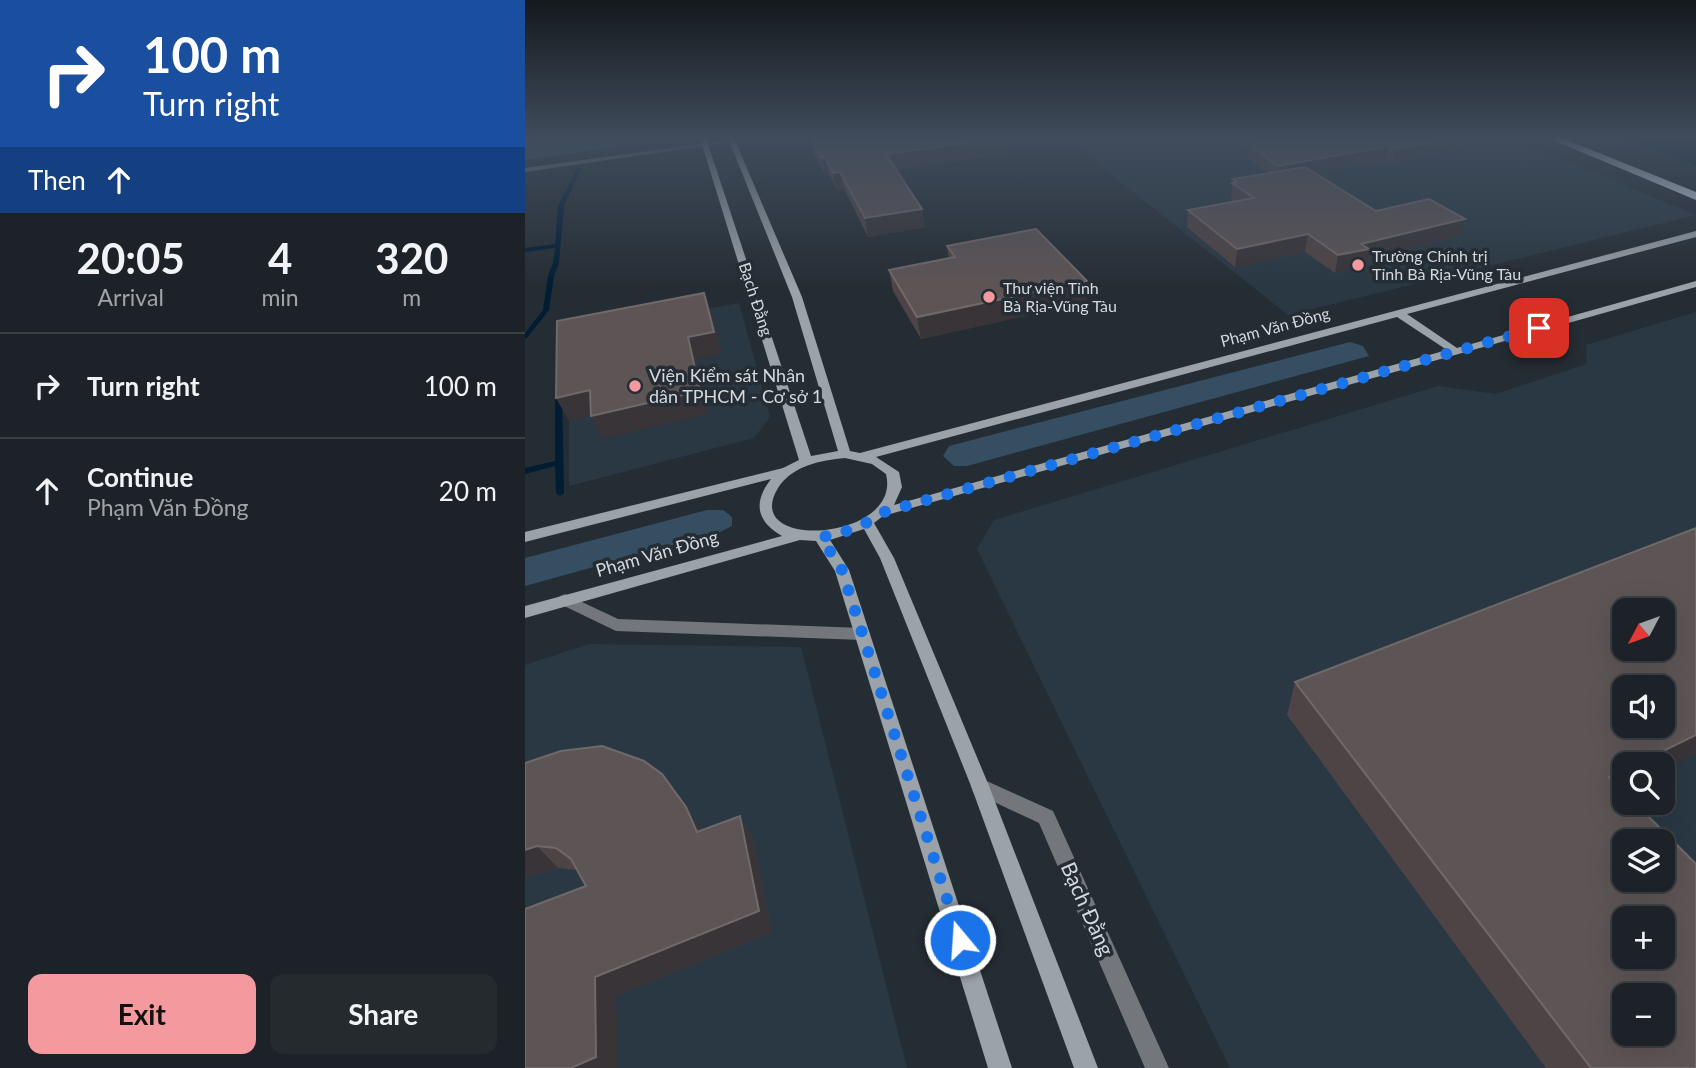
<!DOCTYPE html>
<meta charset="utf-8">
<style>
body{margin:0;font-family:Lato,sans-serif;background:#252a2f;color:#f1f3f6;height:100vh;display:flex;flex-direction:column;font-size:26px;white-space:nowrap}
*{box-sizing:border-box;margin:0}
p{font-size:23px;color:#a0a4a7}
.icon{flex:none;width:38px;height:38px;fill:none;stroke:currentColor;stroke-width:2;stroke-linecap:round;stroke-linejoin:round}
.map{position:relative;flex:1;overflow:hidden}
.side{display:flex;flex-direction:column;background:#1c2227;width:525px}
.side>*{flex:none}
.banner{background:#1a4fa0;color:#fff;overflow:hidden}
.needle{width:46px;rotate:229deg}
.tools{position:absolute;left:1087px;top:598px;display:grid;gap:14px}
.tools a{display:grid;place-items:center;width:63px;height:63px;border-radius:14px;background:#1c2227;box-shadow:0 7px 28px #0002,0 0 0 2px #3a3f44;font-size:35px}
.pin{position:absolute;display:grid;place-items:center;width:60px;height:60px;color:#fff;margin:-30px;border-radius:14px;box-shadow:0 4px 10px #0006}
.me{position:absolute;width:77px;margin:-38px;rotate:342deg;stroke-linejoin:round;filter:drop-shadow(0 0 5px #0008)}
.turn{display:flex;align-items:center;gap:24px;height:147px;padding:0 28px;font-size:32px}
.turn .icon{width:91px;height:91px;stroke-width:2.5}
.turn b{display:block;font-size:49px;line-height:60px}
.then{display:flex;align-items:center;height:66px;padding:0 28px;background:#0003;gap:14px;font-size:26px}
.eta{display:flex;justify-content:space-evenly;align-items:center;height:119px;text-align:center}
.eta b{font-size:42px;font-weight:700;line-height:49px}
.button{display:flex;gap:14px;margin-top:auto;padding:14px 28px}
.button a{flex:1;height:80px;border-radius:14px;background:#f49a9f;color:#111;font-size:28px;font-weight:700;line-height:80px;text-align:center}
.button a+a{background:#252a2f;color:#f1f3f6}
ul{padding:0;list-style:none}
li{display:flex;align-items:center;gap:21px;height:105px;padding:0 28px;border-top:2px solid #3a3f44}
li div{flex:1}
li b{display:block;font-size:26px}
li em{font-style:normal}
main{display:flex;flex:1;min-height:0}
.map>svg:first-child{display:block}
.built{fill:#2a3843;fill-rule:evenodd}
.green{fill:#364e61}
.water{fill:#001d34}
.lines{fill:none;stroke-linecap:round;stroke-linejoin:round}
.stream{fill:#001d34;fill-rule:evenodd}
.street{fill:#73777b;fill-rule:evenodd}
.secondary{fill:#9ba2a8;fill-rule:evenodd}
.highway{fill:#d6e1ea;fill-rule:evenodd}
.wall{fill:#4f4445}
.shaded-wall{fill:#383437}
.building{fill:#5d5455;stroke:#70696a;stroke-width:2;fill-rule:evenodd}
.route{stroke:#1a73e8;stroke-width:12;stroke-dasharray:0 21.6}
.poi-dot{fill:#f49a9f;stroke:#252d34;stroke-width:2.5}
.labels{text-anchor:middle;stroke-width:7;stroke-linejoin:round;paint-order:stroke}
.far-poi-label{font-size:16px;fill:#d4d9de;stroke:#252d34;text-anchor:start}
.far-street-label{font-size:16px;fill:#d4d9de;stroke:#252d34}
.poi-label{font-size:18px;fill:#d4d9de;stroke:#252d34;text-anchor:start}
.street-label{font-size:18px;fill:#d4d9de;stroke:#252d34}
.near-street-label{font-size:21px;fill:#d4d9de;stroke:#252d34}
</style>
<main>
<section class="side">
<div class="banner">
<div class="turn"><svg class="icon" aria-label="right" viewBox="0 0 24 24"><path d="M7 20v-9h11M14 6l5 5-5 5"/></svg><div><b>100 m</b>Turn right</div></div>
<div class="then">Then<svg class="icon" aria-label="ahead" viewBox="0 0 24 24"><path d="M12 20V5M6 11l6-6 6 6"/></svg></div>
</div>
<div class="eta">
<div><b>20:05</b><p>Arrival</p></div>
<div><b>4</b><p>min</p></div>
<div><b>320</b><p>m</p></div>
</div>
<ul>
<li><svg class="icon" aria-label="right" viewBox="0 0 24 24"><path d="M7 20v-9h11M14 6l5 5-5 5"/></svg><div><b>Turn right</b></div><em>100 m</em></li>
<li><svg class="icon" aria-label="ahead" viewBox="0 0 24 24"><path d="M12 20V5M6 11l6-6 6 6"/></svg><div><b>Continue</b><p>Phạm Văn Đồng</p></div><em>20 m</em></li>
</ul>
<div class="button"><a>Exit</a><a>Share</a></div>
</section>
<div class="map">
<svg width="1171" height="1068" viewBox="0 0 1171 1068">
<rect width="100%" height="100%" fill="#252d34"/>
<g class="built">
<polygon points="540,138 986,138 1171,215 763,315"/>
<polygon points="214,303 245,417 229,438 44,486 44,334"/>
<path d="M 1171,312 L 1171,1068 L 705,1068 L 452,549 L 469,520 L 913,386 L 971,394 L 1062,364 L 1061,345 ZM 1099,611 L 1138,611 L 1138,649 L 1099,649 ZM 1099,688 L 1138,688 L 1138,726 L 1099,726 ZM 1099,765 L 1138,765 L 1138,803 L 1099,803 ZM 1099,842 L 1138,842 L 1138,880 L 1099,880 ZM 1099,919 L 1138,919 L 1138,957 L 1099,957 ZM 1099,996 L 1138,996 L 1138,1034 L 1099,1034 Z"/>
<polygon points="64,644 276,647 382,1068 0,1068 0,665"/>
</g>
<g class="green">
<polygon points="0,138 153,138 0,160"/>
<polygon points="825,342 838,346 844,356 442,466 429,466 418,456 424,446"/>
<polygon points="182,510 198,510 207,517 207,526 195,532 0,586 0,558"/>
</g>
<polygon class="water" points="1102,138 1171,138 1171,165"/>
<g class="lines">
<g class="stream">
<polygon points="54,168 56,169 39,206 34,263 29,276 24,310 2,338 0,339 0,333 18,310 23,276 28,263 30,248 0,252 0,248 30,244 33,206 52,169"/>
<polygon points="30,387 36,387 37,389 39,493 35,496 31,493 30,466 0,474 0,468 30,461"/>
</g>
<g class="street">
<polygon points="217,138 234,138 0,172 0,168"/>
<polygon points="40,594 93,619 337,628 343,630 345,634 343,638 337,640 91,631 35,604 32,600 35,596"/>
<polygon points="455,778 528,811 644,1068 620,1068 514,823 448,792 446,786 448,780"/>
</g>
<path class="secondary" d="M 175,138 L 181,138 L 286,456 L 313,451 L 267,297 L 203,138 L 209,138 L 277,297 L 325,451 L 335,453 L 1171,231 L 1171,237 L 882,314 L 932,348 L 1171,281 L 1171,287 L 358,516 L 349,523 L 369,558 L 464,786 L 573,1068 L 549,1068 L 446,786 L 355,558 L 339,529 L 305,540 L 324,570 L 487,1068 L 463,1068 L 310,571 L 291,541 L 275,540 L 0,618 L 0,606 L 257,536 C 231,521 228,502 246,479 L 0,542 L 0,532 L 258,468 L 274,460 ZM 872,317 L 922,350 L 369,505 L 377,487 L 374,472 L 351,457 ZM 320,458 L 347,464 L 361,474 C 378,541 214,552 253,488 C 267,466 296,460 320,458 Z"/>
<polygon class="highway" points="1023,138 1037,138 1171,192 1171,200"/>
</g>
<g class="wall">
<polygon points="285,138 486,138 487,153 372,170 400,227 343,237 319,189 312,190 304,174 300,175 288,152"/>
<polygon points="771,138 938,149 867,162 861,160 790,173 851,211 935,236 842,259 840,267 810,273 780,252 710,267 662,227 663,210 708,202 706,200 708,179 743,173 723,159 724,145"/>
<polygon points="422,246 562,302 396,339 368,291 364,270 424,258"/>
<polygon points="770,682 1097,790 1171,1068 1021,1068 762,715"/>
<polygon points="0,763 176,830 215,816 228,839 247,932 91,996 61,886 52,870 33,868 0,878"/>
</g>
<g class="shaded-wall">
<polygon points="476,138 486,138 487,153 364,171 361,154"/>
<polygon points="928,138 941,138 938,149 867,162 870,149"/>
<polygon points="864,146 861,160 752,180 753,166"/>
<polygon points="300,157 304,174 300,175 296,158"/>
<polygon points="315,172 319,189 312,190 308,173"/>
<polygon points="397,209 400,227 343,237 340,218"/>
<polygon points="940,219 935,236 842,259 840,267 810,273 813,255 836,244"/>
<polygon points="783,234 780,252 710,267 712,249"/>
<polygon points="562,281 562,302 396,339 392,317"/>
<polygon points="179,293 187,314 197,354 171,359 183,414 77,439 66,416 163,337"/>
<polygon points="65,390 76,413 44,421 31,398"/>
<polygon points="1171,735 1171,754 1138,770 1138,765 1110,765"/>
<polygon points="1099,770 1099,790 1061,808 1084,777"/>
<polygon points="161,807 176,829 187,854 172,832"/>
<polygon points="215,816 228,839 247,932 91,996 93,1068 46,1068 70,977"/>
<polygon points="12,846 33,868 0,878 0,850"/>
</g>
<g class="building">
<polygon points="286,138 476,138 361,154 397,209 340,218 315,172 308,173 300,157 296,158"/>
<polygon points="771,138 928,138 870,149 864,146 753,166 724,145"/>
<polygon points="780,167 851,211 904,199 940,219 836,244 844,249 813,255 783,234 712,249 663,210 729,198 707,183 712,182 708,179"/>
<polygon points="511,229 562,281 392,317 364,270 430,257 422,246"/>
<polygon points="179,293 189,332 163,337 175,391 66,416 65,390 31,398 32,321"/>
<path d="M 1171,528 L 1171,735 L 1110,765 L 1099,765 L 1099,770 L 1084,777 L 1099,792 L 1099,803 L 1110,803 L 1171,864 L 1171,1068 L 1066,1068 L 770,682 ZM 1099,611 L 1138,611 L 1138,649 L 1099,649 ZM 1099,688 L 1138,688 L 1138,726 L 1099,726 ZM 1099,842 L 1138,842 L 1138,880 L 1099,880 ZM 1099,919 L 1138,919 L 1138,957 L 1099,957 ZM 1099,996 L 1138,996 L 1138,1034 L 1099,1034 Z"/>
<polygon points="77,746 119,761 137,774 161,807 172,832 215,816 234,911 70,977 71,1057 46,1068 0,1068 0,909 61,886 46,859 31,848 12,846 0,850 0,763 36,751"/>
</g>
<linearGradient id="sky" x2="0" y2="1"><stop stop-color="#14191d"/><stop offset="0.48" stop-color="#404c5c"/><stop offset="1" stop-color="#404c5c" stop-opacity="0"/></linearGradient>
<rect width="1171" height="287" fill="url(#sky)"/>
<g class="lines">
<path class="route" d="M 435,940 L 317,570 L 296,537 C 320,533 339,526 359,512 L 1014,328"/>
</g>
<g class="poi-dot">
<circle cx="833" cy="265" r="7"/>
<circle cx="464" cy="297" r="7"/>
<circle cx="110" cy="386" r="7"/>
</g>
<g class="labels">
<g class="far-poi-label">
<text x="847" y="262">Trường Chính trị<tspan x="847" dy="18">Tỉnh Bà Rịa-Vũng Tàu</tspan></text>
<text x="478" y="294">Thư viện Tỉnh<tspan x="478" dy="18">Bà Rịa-Vũng Tàu</tspan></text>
</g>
<g class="far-street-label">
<text transform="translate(231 299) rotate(72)" y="6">Bạch Đằng</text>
<text transform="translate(750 327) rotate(-15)" y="6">Phạm Văn Đồng</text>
</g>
<g class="poi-label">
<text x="124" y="382">Viện Kiểm sát Nhân<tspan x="124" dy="21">dân TPHCM - Cơ sở 1</tspan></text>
</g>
<g class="street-label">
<text transform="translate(132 554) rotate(-16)" y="6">Phạm Văn Đồng</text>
</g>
<g class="near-street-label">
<text transform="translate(562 909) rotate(66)" y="7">Bạch Đằng</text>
</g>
</g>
</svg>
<div class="tools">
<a><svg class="needle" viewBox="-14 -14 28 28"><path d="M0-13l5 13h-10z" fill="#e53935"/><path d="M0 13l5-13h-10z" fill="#a0a4a7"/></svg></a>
<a><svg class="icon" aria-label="sound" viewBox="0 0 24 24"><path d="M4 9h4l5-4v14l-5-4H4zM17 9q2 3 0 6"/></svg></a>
<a><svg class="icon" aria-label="search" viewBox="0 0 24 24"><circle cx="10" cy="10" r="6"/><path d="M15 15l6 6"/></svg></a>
<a><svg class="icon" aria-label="layers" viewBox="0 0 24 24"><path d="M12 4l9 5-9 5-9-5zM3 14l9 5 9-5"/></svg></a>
<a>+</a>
<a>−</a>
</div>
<div class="pin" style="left:1014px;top:328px;background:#d93025"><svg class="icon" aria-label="arrive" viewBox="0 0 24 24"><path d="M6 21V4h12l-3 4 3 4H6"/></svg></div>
<svg class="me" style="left:435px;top:940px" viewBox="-20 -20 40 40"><circle r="17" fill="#1a73e8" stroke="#fff" stroke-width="3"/><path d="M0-11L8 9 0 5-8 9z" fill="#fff"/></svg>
</div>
</main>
